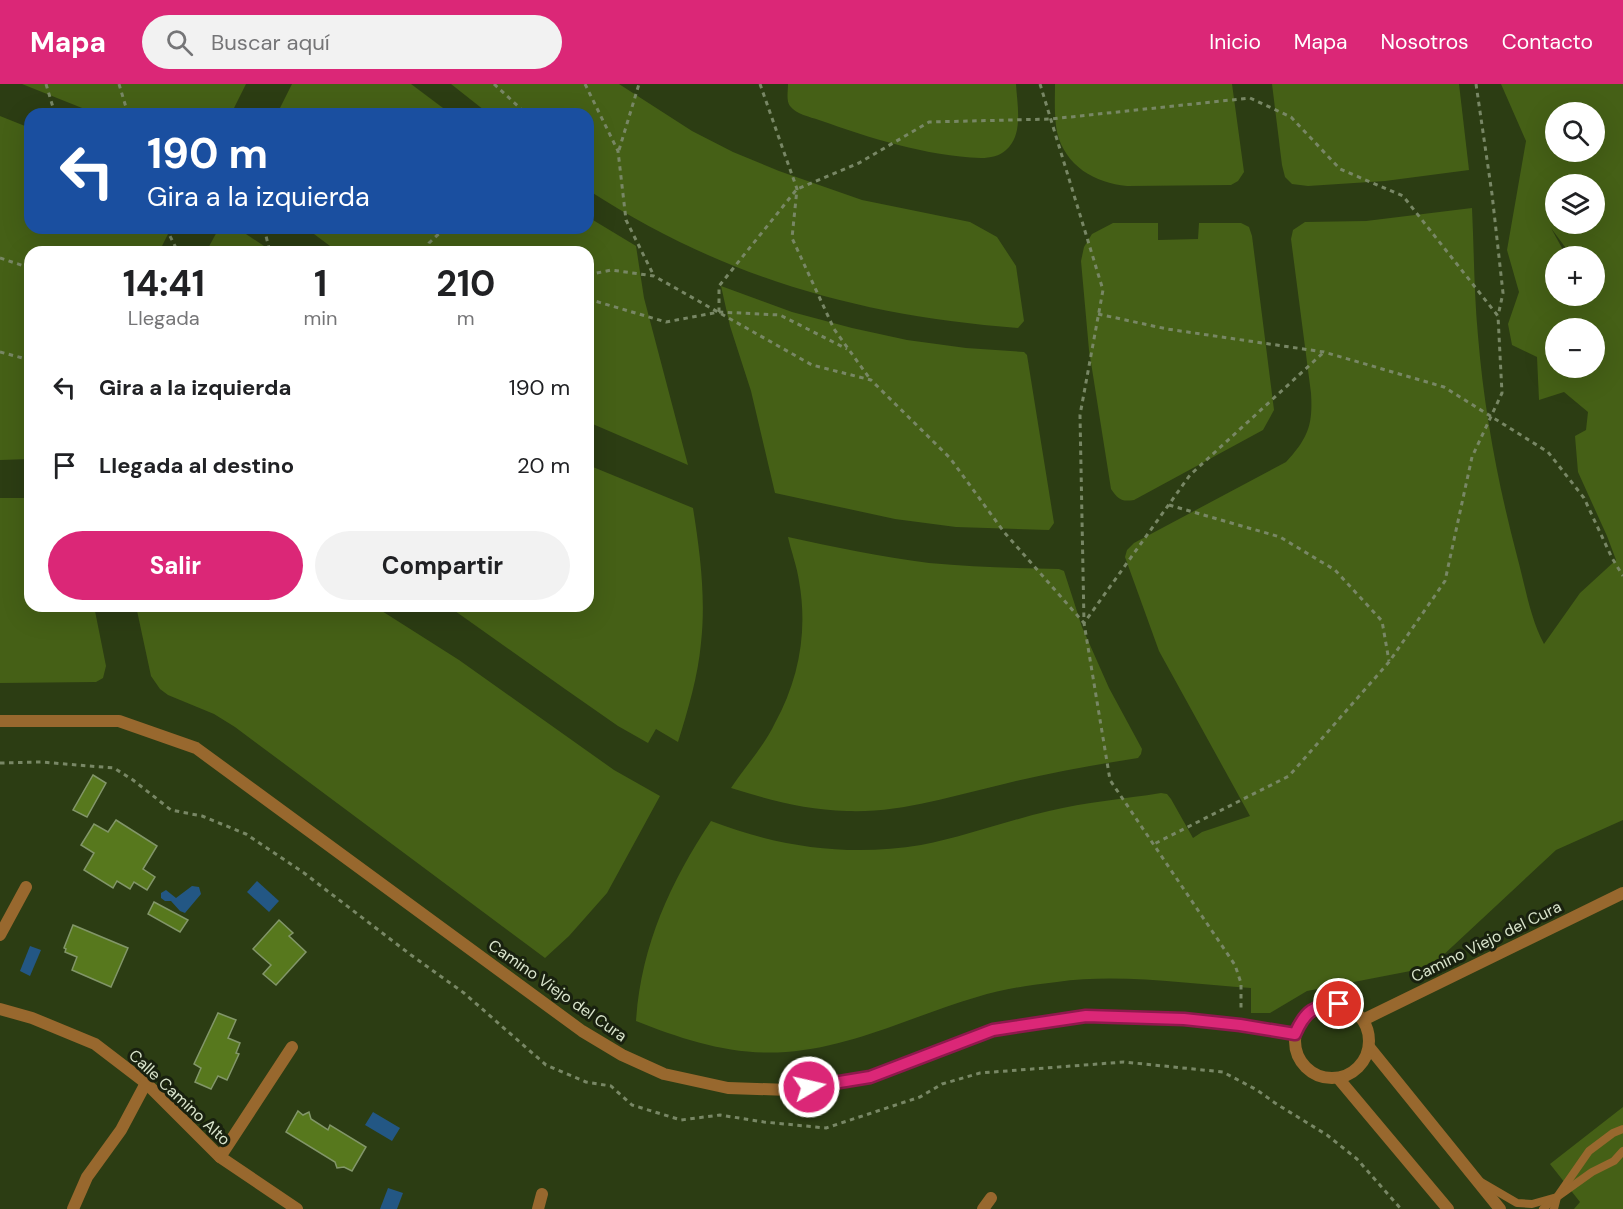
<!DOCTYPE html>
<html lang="es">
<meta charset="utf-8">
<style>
body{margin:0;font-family:"DM Sans",sans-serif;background:#f2f2f2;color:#202124;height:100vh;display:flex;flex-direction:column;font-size:22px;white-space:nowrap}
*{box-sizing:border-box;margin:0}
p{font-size:20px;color:#757577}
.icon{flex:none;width:33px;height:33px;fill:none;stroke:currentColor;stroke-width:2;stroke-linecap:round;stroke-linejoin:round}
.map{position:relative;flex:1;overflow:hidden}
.drawer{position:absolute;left:24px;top:162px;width:570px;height:366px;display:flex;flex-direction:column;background:#fff;border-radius:18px;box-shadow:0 6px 24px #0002}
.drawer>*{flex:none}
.banner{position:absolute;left:24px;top:24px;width:570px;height:126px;border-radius:18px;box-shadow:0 6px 24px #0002;background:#1a4fa0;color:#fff;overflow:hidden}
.buttons{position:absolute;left:1545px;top:18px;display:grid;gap:12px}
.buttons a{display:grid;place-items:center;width:60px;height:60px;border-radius:50%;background:#fff;box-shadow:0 6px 24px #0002;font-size:30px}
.pin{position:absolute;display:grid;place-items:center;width:51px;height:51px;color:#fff;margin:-26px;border:3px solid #fff;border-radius:50%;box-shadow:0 2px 6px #0007}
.me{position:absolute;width:66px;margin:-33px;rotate:81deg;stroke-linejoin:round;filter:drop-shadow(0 0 4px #0008)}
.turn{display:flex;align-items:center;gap:21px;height:126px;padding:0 24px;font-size:27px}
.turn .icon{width:78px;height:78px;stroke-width:2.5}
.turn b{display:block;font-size:42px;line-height:51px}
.eta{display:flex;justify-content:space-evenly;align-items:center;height:102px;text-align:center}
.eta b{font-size:36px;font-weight:700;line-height:42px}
.action{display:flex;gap:12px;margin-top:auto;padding:12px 24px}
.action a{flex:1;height:69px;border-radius:36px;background:#db2777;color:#fff;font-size:24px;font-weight:700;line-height:69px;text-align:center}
.action a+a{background:#f2f2f2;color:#202124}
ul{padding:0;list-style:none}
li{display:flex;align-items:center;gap:18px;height:78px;padding:0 24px}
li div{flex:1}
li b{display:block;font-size:22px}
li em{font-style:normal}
header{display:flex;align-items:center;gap:36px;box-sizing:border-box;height:84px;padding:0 30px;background:#db2777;color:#fff}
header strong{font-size:28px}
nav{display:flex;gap:33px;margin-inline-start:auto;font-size:21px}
.search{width:420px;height:54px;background:#f2f2f2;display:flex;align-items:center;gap:15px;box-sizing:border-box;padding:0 21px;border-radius:33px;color:#757577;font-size:22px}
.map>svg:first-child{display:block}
.green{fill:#456016;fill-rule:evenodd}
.water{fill:#235784}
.building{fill:#57781d;stroke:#829669;stroke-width:1.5}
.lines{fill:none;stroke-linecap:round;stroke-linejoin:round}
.path{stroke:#788765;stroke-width:3;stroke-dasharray:4.5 4.5;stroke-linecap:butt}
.service{stroke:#98682e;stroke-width:8}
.minor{stroke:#98682e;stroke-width:12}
.route-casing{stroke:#8e194d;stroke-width:15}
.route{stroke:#db2777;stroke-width:10}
.labels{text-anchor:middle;stroke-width:6;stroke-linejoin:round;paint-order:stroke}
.street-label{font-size:16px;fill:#dae5cd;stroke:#19210f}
</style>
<header>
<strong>Mapa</strong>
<div class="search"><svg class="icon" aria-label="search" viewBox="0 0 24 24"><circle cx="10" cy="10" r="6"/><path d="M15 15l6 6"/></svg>Buscar aquí</div>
<nav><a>Inicio</a><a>Mapa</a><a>Nosotros</a><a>Contacto</a></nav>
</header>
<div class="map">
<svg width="1623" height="1125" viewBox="0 0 1623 1125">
<rect width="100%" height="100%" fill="#2c3d13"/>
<g class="green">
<polygon points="22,0 246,0 231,30 97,30"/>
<polygon points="292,0 411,0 451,30 277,30"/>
<path d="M 451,0 L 619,0 L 692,47 L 733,68 L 779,87 L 862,116 L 970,138 L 997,153 L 1016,182 L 1024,237 L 1018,244 C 859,232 722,193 588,106 L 588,30 L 489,30 Z"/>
<path d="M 788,0 L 1016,0 C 1017,20 1024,51 1006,66 C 1000,72 990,74 981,74 C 926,72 870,54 819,36 C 810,33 796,30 790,22 C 786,17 788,7 788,0 Z"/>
<path d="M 1055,0 L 1232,0 L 1244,88 L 1238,97 L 1231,101 L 1127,102 C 1095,99 1065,82 1057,48 C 1054,32 1055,15 1055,0 Z"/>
<polygon points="1272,0 1459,0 1469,86 1385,97 1308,102 1292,100 1285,93 1282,81"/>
<path d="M 1501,0 L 1623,0 L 1623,736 L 1556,766 L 1439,875 L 1426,884 L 1307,907 L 1270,929 L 1251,929 L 1251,904 C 1189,900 1119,889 1057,898 C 1030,901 1002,905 977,913 C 912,932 853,963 786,968 C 733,972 684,956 636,937 C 641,862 670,799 711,737 C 778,763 849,773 921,761 C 964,753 1006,737 1049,727 C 1085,718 1124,715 1161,709 L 1167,710 L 1171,715 L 1193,754 L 1202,748 L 1250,732 L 1159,567 L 1125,473 L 1127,466 L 1134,459 L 1286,378 C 1308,354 1313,341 1311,309 L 1291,155 L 1293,146 L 1305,138 L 1366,137 L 1472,124 C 1474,166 1474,209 1478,252 C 1484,326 1498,400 1517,472 C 1525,501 1530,534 1544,560 L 1580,509 L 1616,476 L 1607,452 L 1578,388 L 1575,352 L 1586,346 L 1588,328 L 1564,308 L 1539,316 L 1537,273 L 1512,261 L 1508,240 L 1519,208 L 1507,166 L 1526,57 ZM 1556,28 L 1594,28 L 1594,68 L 1556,68 ZM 1556,100 L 1594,100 L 1594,140 L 1556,140 ZM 1551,144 L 1565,163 L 1565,172 L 1594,172 L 1594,212 L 1556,212 L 1556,172 L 1563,172 L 1562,164 ZM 1556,244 L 1594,244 L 1594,284 L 1556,284 Z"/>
<polygon points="0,32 30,44 30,144 171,144 159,168 30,168 30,375 0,376"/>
<polygon points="588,133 636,162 644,214 688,381 588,338 588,168 338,168 306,144 588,144"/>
<path d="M 1113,139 L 1158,139 L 1158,156 L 1198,155 L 1199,139 L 1241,139 L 1249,143 L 1252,152 L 1274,326 L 1263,346 L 1134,416 C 1121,418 1118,415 1111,405 L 1089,266 L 1081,177 L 1084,163 L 1092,150 Z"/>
<polygon points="219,144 237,144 273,168 206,168"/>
<polygon points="721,202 792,228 852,244 907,256 966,264 1024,268 1027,271 1054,439 1049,446 956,443 895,435 775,409 751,307 730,242"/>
<path d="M 588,381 L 693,424 C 700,468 706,514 701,559 C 698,592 688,626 678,658 L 656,645 L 648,659 L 618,642 L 565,605 L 448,522 L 588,522 Z"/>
<polygon points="0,414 30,414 30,522 94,522 106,582 103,594 96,598 0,599"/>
<path d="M 788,453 C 834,463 881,473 929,479 C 972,483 1016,484 1059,485 L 1064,487 L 1082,543 L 1109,604 L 1142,665 L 1141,670 L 1138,674 C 1093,681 1048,689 1004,700 C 952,712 901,729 847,727 C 806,726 769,716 731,704 C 745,683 764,662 775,639 C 799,595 808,547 799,497 C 797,482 791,467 788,453 Z"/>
<polygon points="136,522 374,522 459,576 614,686 660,712 607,809 569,852 545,874 235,643 214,630 168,611 160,605 151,592"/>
<polygon points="1623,1023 1623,1125 1574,1125 1580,1118 1550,1080"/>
</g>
<g class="water">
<polygon points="257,797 279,817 269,828 247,808"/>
<polygon points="192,802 199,803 201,810 185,829 180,827 171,817 165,817 161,814 161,809 166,806 176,814"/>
<polygon points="30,862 41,866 30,892 20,887"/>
<polygon points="373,1028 400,1044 392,1057 365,1041"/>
<polygon points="388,1104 403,1109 397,1125 380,1125"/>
</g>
<g class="building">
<polygon points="93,691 106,699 87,733 73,726"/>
<polygon points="116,736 157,762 143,785 155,793 147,806 134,798 130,805 117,797 113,804 84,786 94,769 81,761 94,740 108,748"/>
<polygon points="154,818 188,836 180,848 148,830"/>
<polygon points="279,836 293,849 289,852 306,868 276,901 263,890 271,881 253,865"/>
<polygon points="73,841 128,864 111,903 72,886 77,873 65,868 66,865 64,864"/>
<polygon points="218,929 236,936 228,954 240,959 236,969 239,970 227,996 218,992 211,1005 195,998 201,984 194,980"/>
<polygon points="298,1027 303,1031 309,1028 311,1035 328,1046 330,1041 366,1063 352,1087 344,1083 337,1084 335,1078 286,1048"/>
</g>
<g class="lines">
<g class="path">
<polyline points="46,0 55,30"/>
<polyline points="119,0 128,30"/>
<polyline points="494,0 520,24 525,30"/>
<polyline points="585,0 618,67 626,136 654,192"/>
<polyline points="760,0 797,105 792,154 834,245 870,295"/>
<polyline points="1040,0 1103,206 1080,331 1084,539 1110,696 1235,881 1241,899 1241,926"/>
<polyline points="1476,0 1492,110 1503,209 1498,232"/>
<polyline points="619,66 639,0"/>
<polyline points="166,144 178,168"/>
<polyline points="264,144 270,168"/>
<polyline points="329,168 334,164 343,168"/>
<polyline points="426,168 429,159 445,144"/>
<polyline points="0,174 30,184"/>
<polyline points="588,191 611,186 654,192 812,281 871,296 950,374 1004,448 1084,539 1190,391 1324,268"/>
<polyline points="588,215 666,238 719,228 780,231 847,265"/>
<polyline points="719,228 719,202 797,105 859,79 929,38 1051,35 1250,14 1291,33 1340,85 1403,112 1498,232 1502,309 1472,373 1445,497 1389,578 1289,692 1154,760"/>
<polyline points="1098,230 1167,245 1324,268 1444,303 1548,368 1584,414 1612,474 1623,492"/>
<polyline points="0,268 30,276"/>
<polyline points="1169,421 1280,453 1335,486 1382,537 1389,577"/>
<polyline points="0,679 41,678 114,684 133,696 171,726 202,732 246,750 304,789 411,871 464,909 546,981 586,998 611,1002 632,1021 681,1036 720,1031 764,1038 826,1044 920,1013 942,1000 980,989 1124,978 1223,988 1257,1006 1275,1019 1327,1051 1357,1075 1401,1125"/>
</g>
<g class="service">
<polyline points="1481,1098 1517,1119 1532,1120 1557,1113 1589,1067 1613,1049 1623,1045"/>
<polyline points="1543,1125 1555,1114"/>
<polyline points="1554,1125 1557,1113 1592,1088 1614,1077 1623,1067"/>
</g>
<g class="minor">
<polyline points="0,637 119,637 196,664 582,947 622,971 664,990 728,1004 789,1006 870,993 993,946 1086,932 1184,935 1240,941 1295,950"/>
<polyline points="0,851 26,803"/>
<circle cx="1332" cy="957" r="37"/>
<polyline points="0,925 32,934 95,960 146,999 220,1073 297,1125"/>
<polyline points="1363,936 1623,809"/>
<polyline points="1369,963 1500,1125"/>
<polyline points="1338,994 1448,1125"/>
<polyline points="220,1073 292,963"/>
<polyline points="73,1125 87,1093 121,1046 146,999"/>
<polyline points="538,1125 542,1110"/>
<polyline points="983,1125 991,1114"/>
</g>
</g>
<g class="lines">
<defs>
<path id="route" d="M 809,1003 L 870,993 L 993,946 L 1086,932 L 1184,935 L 1240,941 L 1295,950 C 1305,927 1314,921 1339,920"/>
</defs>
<use href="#route" class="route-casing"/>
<use href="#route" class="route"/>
</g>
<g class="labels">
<g class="street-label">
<text transform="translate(1486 857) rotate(-26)" y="6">Camino Viejo del Cura</text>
<text transform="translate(558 906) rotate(35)" y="6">Camino Viejo del Cura</text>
<text transform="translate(180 1013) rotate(43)" y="6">Calle Camino Alto</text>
</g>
</g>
</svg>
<div class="buttons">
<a><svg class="icon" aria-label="search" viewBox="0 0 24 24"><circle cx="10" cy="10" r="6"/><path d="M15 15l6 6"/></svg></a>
<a><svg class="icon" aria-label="layers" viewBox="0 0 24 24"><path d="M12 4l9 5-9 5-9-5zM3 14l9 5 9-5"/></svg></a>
<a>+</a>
<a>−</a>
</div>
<div class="pin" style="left:1339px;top:920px;background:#d93025"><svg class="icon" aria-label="arrive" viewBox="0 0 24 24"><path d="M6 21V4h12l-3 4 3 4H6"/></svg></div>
<svg class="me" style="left:809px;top:1003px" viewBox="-20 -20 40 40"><circle r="17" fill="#db2777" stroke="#fff" stroke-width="3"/><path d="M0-11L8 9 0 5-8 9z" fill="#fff"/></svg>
<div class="banner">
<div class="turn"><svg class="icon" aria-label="left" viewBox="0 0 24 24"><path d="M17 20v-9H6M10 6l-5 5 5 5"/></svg><div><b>190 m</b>Gira a la izquierda</div></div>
</div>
<section class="drawer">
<div class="eta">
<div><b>14:41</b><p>Llegada</p></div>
<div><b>1</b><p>min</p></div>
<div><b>210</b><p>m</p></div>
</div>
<ul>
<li><svg class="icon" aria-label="left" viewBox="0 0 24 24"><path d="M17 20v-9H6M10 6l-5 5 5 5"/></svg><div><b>Gira a la izquierda</b></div><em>190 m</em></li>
<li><svg class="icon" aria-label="arrive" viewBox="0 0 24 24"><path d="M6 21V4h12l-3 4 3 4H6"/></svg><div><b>Llegada al destino</b></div><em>20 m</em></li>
</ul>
<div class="action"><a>Salir</a><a>Compartir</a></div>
</section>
</div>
